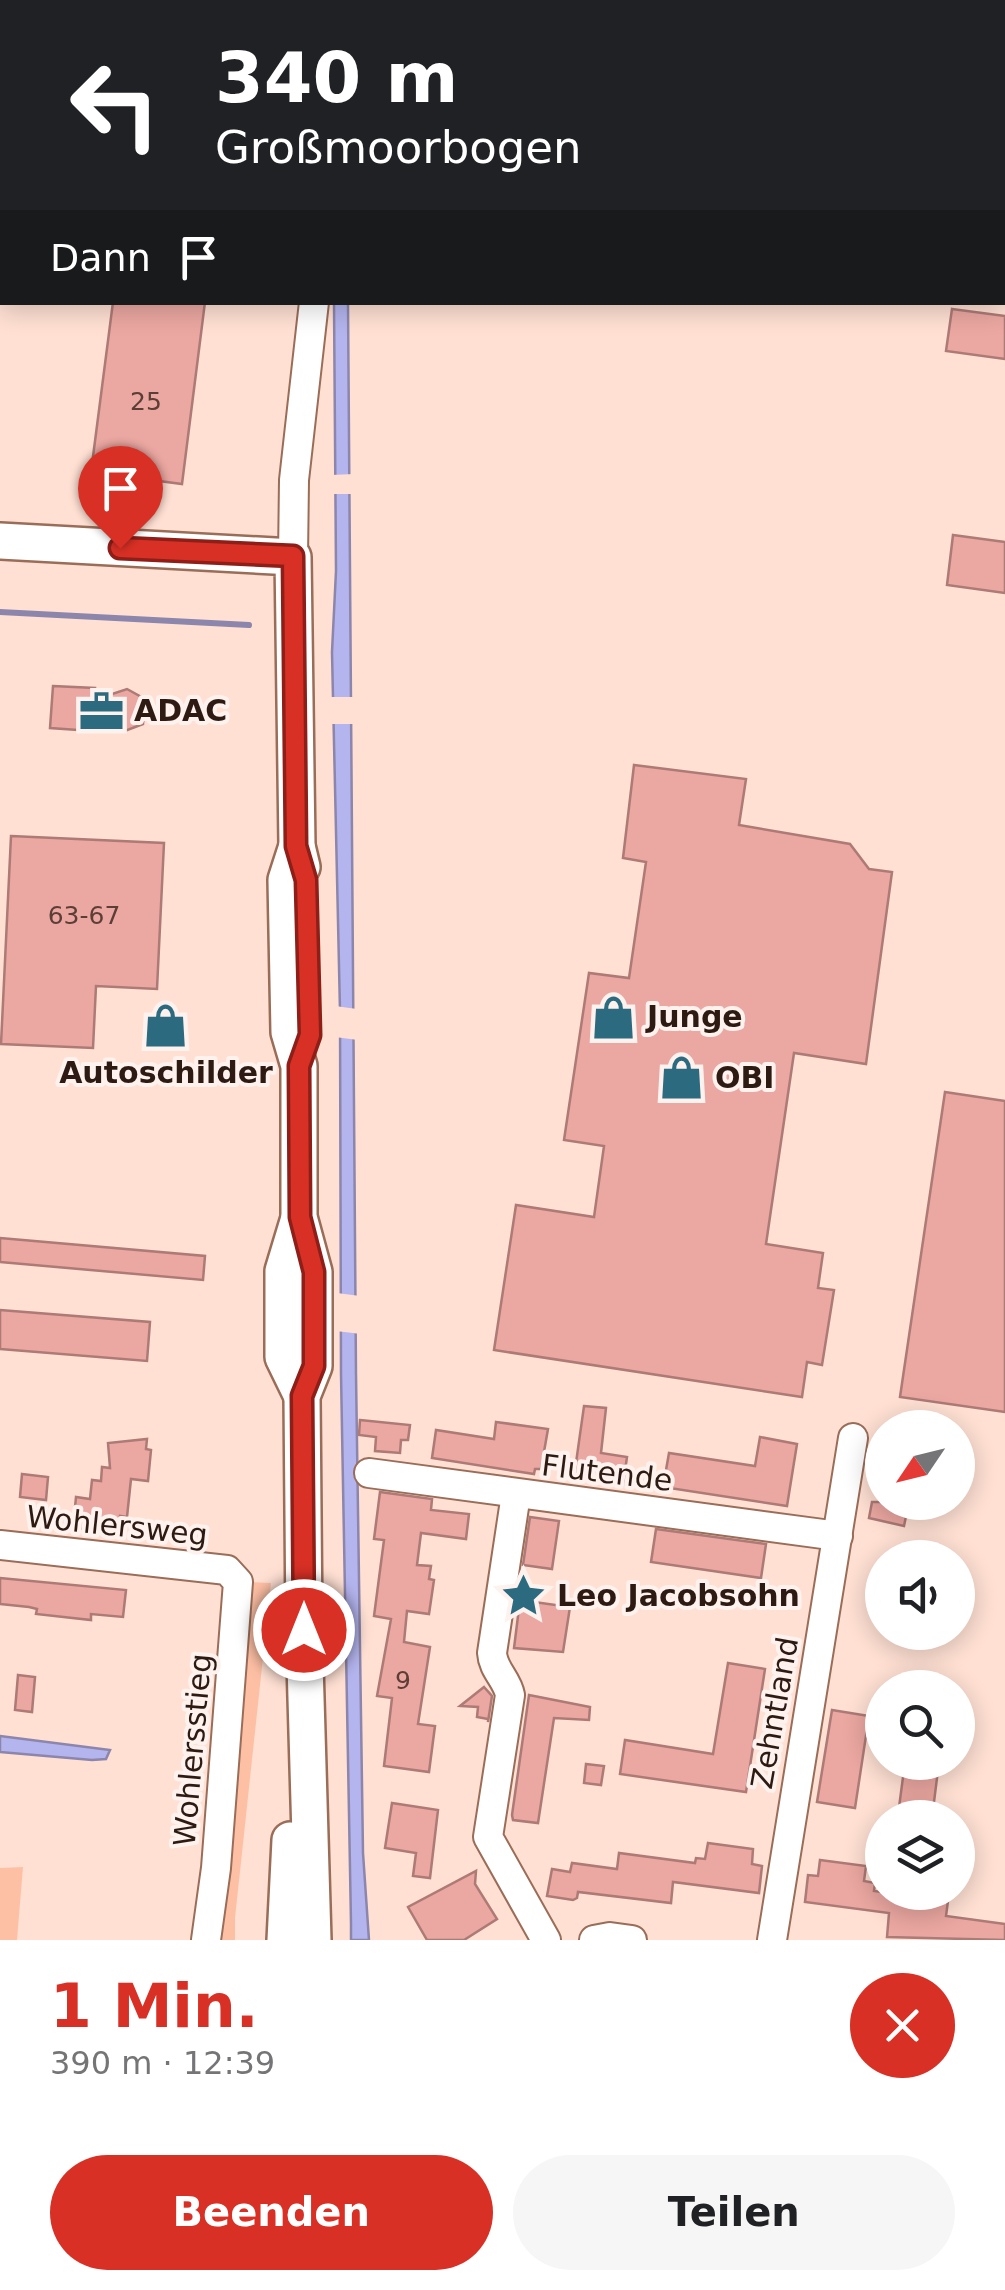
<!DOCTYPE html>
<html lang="de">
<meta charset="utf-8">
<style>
body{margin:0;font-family:"DejaVu Sans",sans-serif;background:#f6f6f6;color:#202124;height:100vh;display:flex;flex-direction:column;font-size:38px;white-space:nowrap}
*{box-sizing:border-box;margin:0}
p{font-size:32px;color:#757577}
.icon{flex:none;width:55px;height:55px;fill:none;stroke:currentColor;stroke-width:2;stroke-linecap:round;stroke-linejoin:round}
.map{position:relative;height:1940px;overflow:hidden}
.drawer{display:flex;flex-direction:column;background:#fff;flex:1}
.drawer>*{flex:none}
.banner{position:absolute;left:0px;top:0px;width:1005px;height:305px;box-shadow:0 5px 25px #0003;background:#202124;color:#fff;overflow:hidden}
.needle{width:65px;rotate:235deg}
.tools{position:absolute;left:865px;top:1410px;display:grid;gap:20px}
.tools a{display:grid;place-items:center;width:110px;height:110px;border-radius:50%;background:#fff;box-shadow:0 5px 25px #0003;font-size:50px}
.pin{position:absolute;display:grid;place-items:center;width:85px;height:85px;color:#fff;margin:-102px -42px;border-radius:50% 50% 50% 0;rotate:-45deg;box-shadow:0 0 10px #0007}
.pin .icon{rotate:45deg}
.me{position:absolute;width:110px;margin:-55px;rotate:0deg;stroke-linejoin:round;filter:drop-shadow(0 0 8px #0008)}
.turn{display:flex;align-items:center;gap:35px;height:210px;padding:0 50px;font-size:45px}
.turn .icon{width:130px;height:130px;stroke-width:2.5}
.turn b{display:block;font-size:70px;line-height:85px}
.then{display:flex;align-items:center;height:95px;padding:0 50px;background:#0003;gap:20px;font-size:38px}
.round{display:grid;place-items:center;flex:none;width:105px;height:105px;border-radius:52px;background:#f6f6f6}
.head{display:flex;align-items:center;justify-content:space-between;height:170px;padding:0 50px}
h1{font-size:60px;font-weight:700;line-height:75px;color:#d93025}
.action{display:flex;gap:20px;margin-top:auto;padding:20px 50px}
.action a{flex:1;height:115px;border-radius:60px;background:#d93025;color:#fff;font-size:40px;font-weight:700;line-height:115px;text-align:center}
.action a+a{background:#f6f6f6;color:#202124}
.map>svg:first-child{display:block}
.green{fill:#fec0a5}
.water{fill:#b4b4ee;stroke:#8c86ac;stroke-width:2.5}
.pier{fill:#ffe0d3}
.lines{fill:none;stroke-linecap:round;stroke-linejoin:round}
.stream{stroke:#8c86ac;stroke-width:6}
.building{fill:#eba7a1;stroke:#ad7a76;stroke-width:2.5}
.minor-casing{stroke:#9a6d59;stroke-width:32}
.major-casing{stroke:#9a6d59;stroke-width:40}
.minor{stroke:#fff;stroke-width:28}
.major{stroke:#fff;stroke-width:35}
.route-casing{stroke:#8d1f18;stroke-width:25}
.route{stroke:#d93025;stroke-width:18}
.labels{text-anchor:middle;stroke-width:8;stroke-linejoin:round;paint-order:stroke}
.number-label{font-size:25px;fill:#5c3e36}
.poi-label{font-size:30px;font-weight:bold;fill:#2d1b13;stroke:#fdf2ee;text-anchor:start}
.street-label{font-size:30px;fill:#2d1b13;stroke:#fdf2ee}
</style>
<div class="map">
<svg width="1005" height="1940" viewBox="0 0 1005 1940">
<rect width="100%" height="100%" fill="#ffe0d3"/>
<g class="green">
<polygon points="359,0 1005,0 1005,136 1002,2 359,2"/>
<polygon points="250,1582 271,1583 235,1918 235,1940 216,1940"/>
<polygon points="23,1867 17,1940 0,1940 0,1868"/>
</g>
<g class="water">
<polygon points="334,303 348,303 356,1374 363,1853 369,1940 351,1940 351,1924 341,1374 340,1011 332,652 336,571"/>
<polygon points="0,1736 110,1750 106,1759 92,1760 0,1752"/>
</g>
<g class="pier">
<polygon points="354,474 354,494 331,494 331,475"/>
<polygon points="328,697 354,697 354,724 329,724"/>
<polygon points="335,1006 357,1009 358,1040 335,1037"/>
<polygon points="337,1293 360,1296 361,1334 336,1331"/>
</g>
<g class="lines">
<g class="stream">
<polyline points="340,0 340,2"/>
<polyline points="1002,112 1005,113"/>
<polyline points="0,612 249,625"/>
</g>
</g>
<g class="building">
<polygon points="113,302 205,302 182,484 91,472"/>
<polygon points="952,309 1005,316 1005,359 946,351"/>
<polygon points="953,535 1005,542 1005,593 947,585"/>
<polygon points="53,686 95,688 94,700 127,689 145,699 143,724 125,731 93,716 92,731 50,728"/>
<polygon points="634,765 746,779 739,825 850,844 869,869 892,872 866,1064 794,1053 766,1244 823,1253 818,1288 834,1290 822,1365 807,1362 802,1397 494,1350 516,1205 594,1217 604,1146 564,1140 589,973 629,978 646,862 623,858"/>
<polygon points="11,836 164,843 157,989 96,986 93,1048 1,1044"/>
<polygon points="945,1092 1005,1101 1005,1412 900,1397"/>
<polygon points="0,1238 205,1256 203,1280 0,1262"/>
<polygon points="0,1310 150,1322 147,1361 0,1349"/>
<polygon points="584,1406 606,1408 601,1453 627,1457 623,1485 574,1477"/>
<polygon points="360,1420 410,1425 408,1440 401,1440 400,1453 375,1451 376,1437 359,1435"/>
<polygon points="496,1422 548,1429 541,1469 535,1469 534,1474 432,1458 436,1430 494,1439"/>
<polygon points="760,1437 797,1444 787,1506 663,1487 669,1453 755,1466"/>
<polygon points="147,1439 146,1449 151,1450 148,1481 131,1479 127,1517 120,1516 118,1532 73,1528 76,1497 90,1499 92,1480 101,1481 102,1467 110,1468 108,1443"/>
<polygon points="22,1474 48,1477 46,1500 20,1497"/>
<polygon points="380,1492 432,1499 431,1510 469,1514 466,1539 421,1533 417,1565 431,1566 429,1579 434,1580 429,1614 407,1611 404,1642 430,1647 418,1724 435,1726 429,1772 384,1766 392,1698 377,1696 391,1619 374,1616 384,1540 374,1539"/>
<polygon points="872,1502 909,1502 904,1526 869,1518"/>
<polygon points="530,1517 559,1521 552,1569 523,1565"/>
<polygon points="656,1529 766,1544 761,1578 651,1562"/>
<polygon points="0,1578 126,1590 123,1617 91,1614 91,1620 36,1614 37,1609 29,1607 0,1604"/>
<polygon points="520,1600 570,1607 563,1652 514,1648"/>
<polygon points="728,1663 765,1669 746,1792 620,1774 625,1740 713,1754"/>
<polygon points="18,1675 35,1677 32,1712 15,1710"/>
<polygon points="484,1687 492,1696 488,1722 488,1719 477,1717 478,1707 460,1706"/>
<polygon points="529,1695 590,1707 589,1720 554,1718 538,1823 513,1820 512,1815"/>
<polygon points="832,1710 869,1716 855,1808 817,1802"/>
<polygon points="905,1762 939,1762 932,1818 898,1815"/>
<polygon points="586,1764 604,1766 601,1785 584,1783"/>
<polygon points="392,1803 438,1810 430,1878 413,1876 416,1853 385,1848"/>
<polygon points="708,1843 753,1849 752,1864 762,1866 759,1893 673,1882 671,1903 578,1892 577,1898 573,1900 547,1896 552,1869 570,1872 572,1863 617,1869 619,1853 695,1863 696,1858 705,1859"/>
<polygon points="820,1860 866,1866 864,1881 875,1883 874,1891 948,1901 946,1916 1005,1924 1005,1940 887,1937 889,1913 805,1902 808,1875 818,1876"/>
<polygon points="476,1871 475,1884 497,1919 464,1940 427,1940 408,1907"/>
</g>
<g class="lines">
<defs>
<g id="minor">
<polyline points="314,0 314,2"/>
<polyline points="293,557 294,480 314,302"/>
<polyline points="369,1473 838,1536"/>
<path d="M 516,1494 L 492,1653 C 493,1670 507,1679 510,1695 L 488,1837 L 546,1940"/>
<polyline points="0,1545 227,1570 238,1582 216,1868 206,1940"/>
<polyline points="594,1940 610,1937 632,1940"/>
<polyline points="772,1940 853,1438"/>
</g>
<g id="major">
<polyline points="0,541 293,557 297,846 302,867"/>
<polyline points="297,846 286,880 289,1032 299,1066 299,1217 314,1272 314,1366 302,1396 304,1629 313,1940"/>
<polyline points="299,1218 283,1271 283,1357 302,1396"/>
<polyline points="285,1940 290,1840"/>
</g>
</defs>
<use href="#minor" class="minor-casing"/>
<use href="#major" class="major-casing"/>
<use href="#minor" class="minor"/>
<use href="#major" class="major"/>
</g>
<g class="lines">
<defs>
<polyline id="route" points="120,548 293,556 296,846 306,880 310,1035 299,1066 300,1217 314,1272 314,1366 302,1396 304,1630"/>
</defs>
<use href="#route" class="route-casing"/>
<use href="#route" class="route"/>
</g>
<defs>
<symbol id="office-bare" viewBox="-9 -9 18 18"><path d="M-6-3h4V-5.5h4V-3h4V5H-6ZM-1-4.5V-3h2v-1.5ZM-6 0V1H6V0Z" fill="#2b6a7f" stroke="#fdf2ee" stroke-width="2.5" paint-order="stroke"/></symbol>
<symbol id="shop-bare" viewBox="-9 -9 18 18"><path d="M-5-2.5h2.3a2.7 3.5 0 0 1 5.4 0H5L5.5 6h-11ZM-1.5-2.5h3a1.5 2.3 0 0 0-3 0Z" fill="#2b6a7f" stroke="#fdf2ee" stroke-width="2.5" paint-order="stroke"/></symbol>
<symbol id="sight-bare" viewBox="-9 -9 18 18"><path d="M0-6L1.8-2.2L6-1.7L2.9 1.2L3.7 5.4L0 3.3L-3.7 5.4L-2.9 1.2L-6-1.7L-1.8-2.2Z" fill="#2b6a7f" stroke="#fdf2ee" stroke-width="2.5" paint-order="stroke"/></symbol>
</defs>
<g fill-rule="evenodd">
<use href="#office-bare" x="70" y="680" width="63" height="63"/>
<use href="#shop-bare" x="582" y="986" width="63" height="63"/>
<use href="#shop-bare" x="134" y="994" width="63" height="63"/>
<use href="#shop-bare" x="650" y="1046" width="63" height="63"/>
<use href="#sight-bare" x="492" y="1564" width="63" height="63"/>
</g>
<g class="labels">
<g class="number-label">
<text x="146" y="410">25</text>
<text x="84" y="924">63-67</text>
<text x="403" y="1689">9</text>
</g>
<g class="poi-label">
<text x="134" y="721">ADAC</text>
<text x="647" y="1027">Junge</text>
<text x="166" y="1083" text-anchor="middle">Autoschilder</text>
<text x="715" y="1088">OBI</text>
<text x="557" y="1606">Leo Jacobsohn</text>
</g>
<g class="street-label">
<text transform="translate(607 1473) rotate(7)" y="10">Flutende</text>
<text transform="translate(117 1526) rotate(6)" y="10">Wohlersweg</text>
<text transform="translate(775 1713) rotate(-80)" y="10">Zehntland</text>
<text transform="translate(193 1750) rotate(-85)" y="10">Wohlersstieg</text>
</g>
</g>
</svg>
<div class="tools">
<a><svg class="needle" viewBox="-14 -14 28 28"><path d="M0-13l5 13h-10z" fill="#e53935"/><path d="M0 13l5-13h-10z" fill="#757577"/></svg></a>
<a><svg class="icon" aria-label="sound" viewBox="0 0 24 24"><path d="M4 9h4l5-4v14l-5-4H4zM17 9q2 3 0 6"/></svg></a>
<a><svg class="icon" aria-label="search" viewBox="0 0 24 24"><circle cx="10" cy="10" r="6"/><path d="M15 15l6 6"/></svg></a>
<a><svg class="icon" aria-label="layers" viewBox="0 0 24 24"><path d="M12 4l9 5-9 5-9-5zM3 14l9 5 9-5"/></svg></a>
</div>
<div class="pin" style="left:120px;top:548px;background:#d93025"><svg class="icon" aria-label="arrive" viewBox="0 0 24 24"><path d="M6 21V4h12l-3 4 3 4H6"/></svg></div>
<svg class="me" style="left:304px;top:1630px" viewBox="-20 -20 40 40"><circle r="17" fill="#d93025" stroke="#fff" stroke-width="3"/><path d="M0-11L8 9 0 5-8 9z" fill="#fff"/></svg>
<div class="banner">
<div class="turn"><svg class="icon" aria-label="left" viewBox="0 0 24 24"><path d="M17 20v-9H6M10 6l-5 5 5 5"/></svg><div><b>340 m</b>Großmoorbogen</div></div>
<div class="then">Dann<svg class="icon" aria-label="arrive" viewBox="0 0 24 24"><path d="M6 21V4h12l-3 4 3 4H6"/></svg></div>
</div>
</div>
<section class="drawer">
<div class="head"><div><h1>1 Min.</h1><p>390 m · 12:39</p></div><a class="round" style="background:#d93025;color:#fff"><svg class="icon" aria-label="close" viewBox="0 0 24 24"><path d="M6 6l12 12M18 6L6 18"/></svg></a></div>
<div class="action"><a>Beenden</a><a>Teilen</a></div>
</section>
